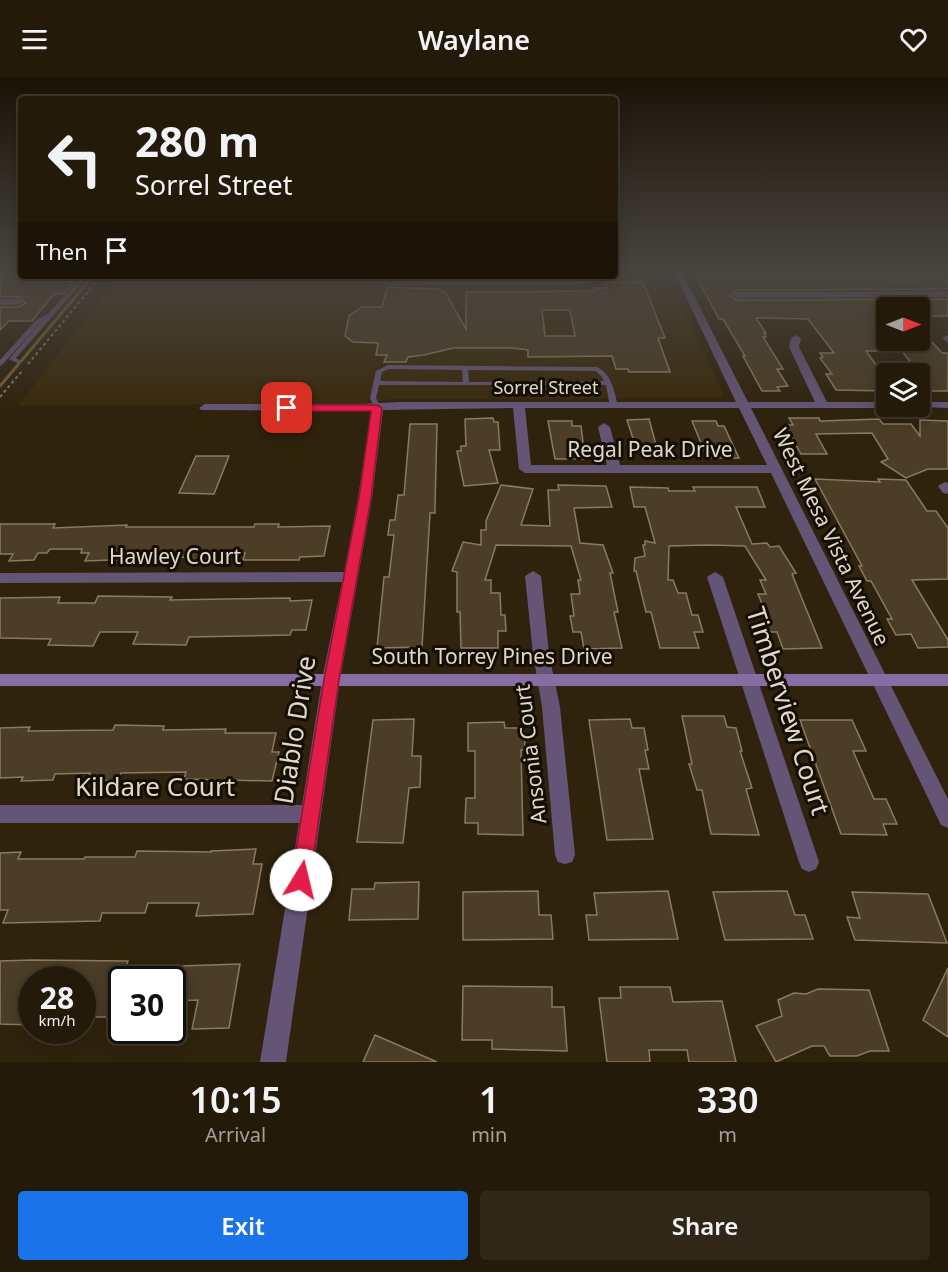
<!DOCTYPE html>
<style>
body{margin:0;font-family:"Noto Sans",sans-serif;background:#302718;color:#f1f3f6;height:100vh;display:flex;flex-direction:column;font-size:22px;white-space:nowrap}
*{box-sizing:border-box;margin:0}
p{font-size:20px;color:#a3a19c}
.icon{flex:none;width:33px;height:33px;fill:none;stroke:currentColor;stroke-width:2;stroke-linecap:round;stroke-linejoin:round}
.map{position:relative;height:984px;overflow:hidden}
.details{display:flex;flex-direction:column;background:#241a0a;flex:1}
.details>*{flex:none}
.top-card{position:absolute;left:18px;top:18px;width:600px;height:183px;border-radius:6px;box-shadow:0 3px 15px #0003,0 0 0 2px #41382b;background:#241a0a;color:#f1f3f6;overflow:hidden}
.needle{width:39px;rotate:90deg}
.buttons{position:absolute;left:876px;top:219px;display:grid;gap:12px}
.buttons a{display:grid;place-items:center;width:54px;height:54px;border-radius:6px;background:#241a0a;box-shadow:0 3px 15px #0003,0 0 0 2px #41382b;font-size:30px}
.speed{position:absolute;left:18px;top:888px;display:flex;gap:12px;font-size:30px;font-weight:700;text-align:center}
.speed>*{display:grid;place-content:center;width:78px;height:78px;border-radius:50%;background:#241a0a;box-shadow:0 3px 15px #0003,0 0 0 2px #41382b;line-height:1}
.speed small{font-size:15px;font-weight:400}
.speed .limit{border:3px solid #111;border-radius:9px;background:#fff;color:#111}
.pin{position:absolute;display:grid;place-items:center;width:51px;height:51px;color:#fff;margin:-26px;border-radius:12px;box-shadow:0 3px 9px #0006}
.me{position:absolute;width:66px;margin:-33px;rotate:9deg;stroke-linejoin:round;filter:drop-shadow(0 0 4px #0008)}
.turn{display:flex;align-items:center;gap:21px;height:126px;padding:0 18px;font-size:27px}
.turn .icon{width:78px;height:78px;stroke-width:2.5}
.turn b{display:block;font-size:42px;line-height:51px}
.then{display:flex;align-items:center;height:57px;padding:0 18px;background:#0003;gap:12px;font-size:22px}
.eta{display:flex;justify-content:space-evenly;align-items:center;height:102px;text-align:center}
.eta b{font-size:36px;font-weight:600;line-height:42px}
.primary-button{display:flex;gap:12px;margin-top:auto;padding:12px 18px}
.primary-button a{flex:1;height:69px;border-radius:6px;background:#1a73e8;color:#fff;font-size:24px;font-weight:600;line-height:69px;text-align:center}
.primary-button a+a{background:#302718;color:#f1f3f6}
header{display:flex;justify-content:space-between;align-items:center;height:78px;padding:0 18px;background:#241a0a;font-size:27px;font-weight:600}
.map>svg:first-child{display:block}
.built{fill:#3a2a0c}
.green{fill:#493204}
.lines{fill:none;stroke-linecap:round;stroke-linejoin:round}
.stream{stroke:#775e33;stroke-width:3}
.building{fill:#4b3d26;stroke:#897a61;stroke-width:1.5;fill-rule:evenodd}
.path{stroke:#857a68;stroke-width:2;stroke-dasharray:3 3;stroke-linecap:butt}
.service{fill:#645476;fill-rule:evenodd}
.minor{fill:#645476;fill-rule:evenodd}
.secondary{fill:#876da4;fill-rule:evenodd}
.route{fill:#e11d48;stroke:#92132f;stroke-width:1.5}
.labels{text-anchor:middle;stroke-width:6;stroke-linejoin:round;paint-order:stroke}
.far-street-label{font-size:18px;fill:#e1d8cb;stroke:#140e05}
.street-label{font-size:21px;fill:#e1d8cb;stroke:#140e05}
.near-street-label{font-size:26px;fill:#e1d8cb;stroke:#140e05}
</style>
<header><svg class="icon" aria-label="menu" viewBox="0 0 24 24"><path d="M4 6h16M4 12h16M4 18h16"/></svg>Waylane<svg class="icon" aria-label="heart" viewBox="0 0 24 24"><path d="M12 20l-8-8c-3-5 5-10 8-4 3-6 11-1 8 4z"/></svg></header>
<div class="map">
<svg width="948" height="984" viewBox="0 0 948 984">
<rect width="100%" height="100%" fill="#30230d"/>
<polygon class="built" points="615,194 665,194 724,317 720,320 391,321 361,326 18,328 119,198 615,198"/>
<polygon class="green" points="261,198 366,198 362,211 255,212"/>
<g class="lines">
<polyline class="stream" points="0,308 93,198"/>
</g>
<g class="building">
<polygon points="0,195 21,195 21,198 71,198 66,204 74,204 63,216 54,216 32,243 9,243 0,252 0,229 19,229 26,225 19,219 0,219"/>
<polygon points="859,195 939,197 948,204 948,211 737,212 730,218 737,222 948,221 948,238 920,238 920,230 886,230 886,273 866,273 886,301 886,313 836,312 826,296 832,296 820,280 823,279 820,275 834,275 808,241 756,240 766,255 764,255 766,259 763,259 783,291 777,291 788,308 777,309 780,313 762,313 743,278 745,278 723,241 719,241 695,196"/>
<path d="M 605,204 L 643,204 L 665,260 L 658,260 L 670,294 L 629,294 L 628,291 L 616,291 L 612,278 L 528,279 L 528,272 L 512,270 L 453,270 L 424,277 L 408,279 L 406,284 L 384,284 L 387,277 L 376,277 L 378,265 L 353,264 L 345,258 L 349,238 L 362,229 L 382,229 L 387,209 L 437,211 L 445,214 L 466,251 L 466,214 L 595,213 L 594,210 L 607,210 ZM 542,232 L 570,232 L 575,258 L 545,258 Z"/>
<polygon points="920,251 942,275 948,275 948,313 920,313 920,296 893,262 920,262"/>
<polygon points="493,340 494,344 498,344 500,372 489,372 498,405 464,408 457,373 461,373 461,368 466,368 465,341"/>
<polygon points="789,340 819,340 820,343 879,341 883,346 911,346 920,358 920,342 948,343 948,391 928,391 906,400 881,384 888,381 872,355 816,356 827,376 801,376 785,347 793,347"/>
<polygon points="649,341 659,378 645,379 643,373 637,373 627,342"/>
<polygon points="548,343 572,343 572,348 581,348 585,381 555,381"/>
<polygon points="692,343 716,343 718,348 724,348 739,380 707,380"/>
<polygon points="410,346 437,346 435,429 435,435 430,435 422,569 377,570 384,499 389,499 394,457 388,457 390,442 395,442 398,417 404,417"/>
<polygon points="196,378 229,378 214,416 179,415"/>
<polygon points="815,401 880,404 878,401 906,402 927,433 936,433 948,450 948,501 912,502 948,562 948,569 918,570 911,556 896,557 887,541 892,541 871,503 867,503 859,488 862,488"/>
<polygon points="501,407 533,411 521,447 550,448 548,412 559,412 558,407 606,408 612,429 574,430 580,465 603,467 613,495 610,495 618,534 614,534 622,570 584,571 581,554 573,554 570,538 574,538 571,516 580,516 578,502 581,502 571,468 496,467 485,502 491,502 491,515 500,515 501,537 505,537 506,553 498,553 498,570 461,570 460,534 457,534 457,494 452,493 463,464 481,467 481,452 486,452 486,443"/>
<polygon points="630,409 668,410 669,413 695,413 693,409 757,409 765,429 736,429 752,466 767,465 770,469 779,468 796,495 792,496 822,570 783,571 777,554 769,554 763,538 767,538 758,516 766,516 760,502 766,502 745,468 708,467 669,468 668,502 673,502 678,515 686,515 692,537 698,537 703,554 694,554 699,570 660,570 651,534 646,534 636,493 634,493 635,480 645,478 643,467 645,467 645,463 655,465 645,429 634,429"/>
<polygon points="0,446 55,446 53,450 127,447 126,449 254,449 255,446 279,446 278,449 330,448 324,478 300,479 299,482 243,482 245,475 215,475 213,482 190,482 191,479 85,483 89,475 81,475 82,471 50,471 47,475 38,475 34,482 9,483 13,476 0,476"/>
<polygon points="98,518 172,519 170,522 290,520 290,523 312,522 306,552 292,552 290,557 189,559 186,567 133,566 138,554 100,554 93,568 48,567 51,561 0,560 0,520 60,519 58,525 95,525"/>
<polygon points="682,638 724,638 727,649 736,650 742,673 740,673 752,710 746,711 759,757 711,756 702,712 697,712 689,686 692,686"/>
<polygon points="414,641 412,678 421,678 420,709 409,710 403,765 357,764 373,642"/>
<polygon points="630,641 632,650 644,650 648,672 645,672 649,691 639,691 653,761 607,762 589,642"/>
<polygon points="800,642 852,642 866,673 853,673 874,721 886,721 897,746 883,746 887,757 841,756"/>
<polygon points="504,644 505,650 524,650 525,672 521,672 523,757 478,756 478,745 465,745 466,720 475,720 475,673 468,673 468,645"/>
<polygon points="115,647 164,648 163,652 226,651 225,655 276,655 272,674 279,674 272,703 184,701 186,694 121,695 118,702 87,703 90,695 55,696 53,702 21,703 23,699 0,700 0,650 30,649 28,653 113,652"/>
<polygon points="256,771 253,786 262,786 253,836 196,838 199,825 148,825 145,835 102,835 100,843 3,845 8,832 0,832 0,775 21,774 18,781 84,781 85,779 135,779 137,773 211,774 211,773"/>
<polygon points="419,804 418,841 349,842 352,811 374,811 375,805"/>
<polygon points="538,813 539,837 551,837 553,861 463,862 463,814"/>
<polygon points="668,813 678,861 589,862 586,837 597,837 594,815"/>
<polygon points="787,813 795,837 805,837 813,861 725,862 713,814"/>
<polygon points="852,814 928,816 947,865 855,862 847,839 860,840"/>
<polygon points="32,882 128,883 111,939 82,939 82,902 32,902 32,947 0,946 0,883"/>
<polygon points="240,886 229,950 192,951 198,922 172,923 180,888"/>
<polygon points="948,890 948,959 923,942"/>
<polygon points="463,908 552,909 552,929 564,929 567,973 492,971 492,962 462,962"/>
<polygon points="620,909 670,909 673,924 722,923 736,984 689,984 687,972 649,972 650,984 607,984 599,920 621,920"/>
<polygon points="818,911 869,912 889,973 870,973 857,978 830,978 824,968 812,968 776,984 756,948 782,938 778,922 794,915 806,916"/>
<polygon points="375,957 437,984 363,984"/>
</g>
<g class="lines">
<g class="path">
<polyline points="28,286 101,198"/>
<polyline points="0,319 22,293"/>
</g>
<g class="service">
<polygon points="82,198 88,198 16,280 21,283 21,285 17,285 9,281 42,243 2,287 0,288 0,282 36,242 49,235"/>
<polygon points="382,198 388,198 387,203 569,203 589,201 593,198 600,198 592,204 576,207 384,207 381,205"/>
<path d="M 388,287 L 597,289 C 612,296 614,313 618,328 L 614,330 L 610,328 L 606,307 L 379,307 L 376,320 L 381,330 L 379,331 L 375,331 L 370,320 L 376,293 ZM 389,291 L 462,292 L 463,304 L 380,303 L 382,294 ZM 468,292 L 596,293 L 601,298 L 604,303 L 469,304 Z"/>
</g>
<g class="minor">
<path d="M 674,194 L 682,194 L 748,324 L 815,324 L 789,269 L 791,260 L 796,257 L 801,260 L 799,269 L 827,324 L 886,324 L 886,328 L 891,328 L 886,330 L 751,330 L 948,721 L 948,750 L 941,747 L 771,395 L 525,395 L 519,391 L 513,330 L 383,332 L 372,420 L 340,602 L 286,984 L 260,984 L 299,745 L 0,745 L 0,727 L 302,727 L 322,602 L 342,504 L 0,505 L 0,495 L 344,494 L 358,420 L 371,333 L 201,332 L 199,330 L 205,326 L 360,326 L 399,324 L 736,324 ZM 525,330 L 739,330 L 767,387 L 620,387 L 610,349 L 604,345 L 598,349 L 607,387 L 531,387 Z"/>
<polygon points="948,213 948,219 737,220 732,217 737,214"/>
<polygon points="0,221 19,221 24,224 19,227 0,227"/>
<polygon points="948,257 948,264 942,260"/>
<polygon points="920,324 948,324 948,330 916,329 920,328"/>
<polygon points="945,404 948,405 948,416 943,415 938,408"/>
<polygon points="533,493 541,498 549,576 560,629 575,777 572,784 565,786 558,784 555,777 542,629 533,576 525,498"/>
<polygon points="715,494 723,499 819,784 816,791 809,794 802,791 799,784 707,499"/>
</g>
<rect class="secondary" x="0" y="596" width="948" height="12"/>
</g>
<linearGradient id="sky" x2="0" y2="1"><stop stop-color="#1a1307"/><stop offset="0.58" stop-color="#484540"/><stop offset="1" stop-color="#484540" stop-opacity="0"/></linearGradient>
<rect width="948" height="332" fill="url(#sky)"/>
<polygon class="route" points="377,327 382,330 371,420 339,602 310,802 308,809 301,812 294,809 291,802 324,602 359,420 371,333 287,333 282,330 287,327"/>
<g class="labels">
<g class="far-street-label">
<text x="546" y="316">Sorrel Street</text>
</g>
<g class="street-label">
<text x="650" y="379">Regal Peak Drive</text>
<text transform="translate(831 459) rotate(64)" y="7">West Mesa Vista Avenue</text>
<text x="175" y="486">Hawley Court</text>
<text x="492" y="586">South Torrey Pines Drive</text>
<text transform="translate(531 676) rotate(-97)" y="7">Ansonia Court</text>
</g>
<g class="near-street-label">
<text transform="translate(788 633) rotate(72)" y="9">Timberview Court</text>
<text transform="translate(295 652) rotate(-81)" y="9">Diablo Drive</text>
<text x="155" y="718">Kildare Court</text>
</g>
</g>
</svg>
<div class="buttons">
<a><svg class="needle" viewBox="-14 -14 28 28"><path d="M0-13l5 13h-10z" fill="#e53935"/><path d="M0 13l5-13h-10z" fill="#a3a19c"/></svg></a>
<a><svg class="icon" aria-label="layers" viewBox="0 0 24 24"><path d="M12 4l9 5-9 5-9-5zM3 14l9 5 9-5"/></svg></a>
</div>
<div class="speed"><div>28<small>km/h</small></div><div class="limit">30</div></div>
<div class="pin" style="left:287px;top:330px;background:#d93025"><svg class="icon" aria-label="arrive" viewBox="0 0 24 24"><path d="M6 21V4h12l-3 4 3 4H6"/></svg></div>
<svg class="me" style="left:301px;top:802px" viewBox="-20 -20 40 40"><circle r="19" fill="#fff"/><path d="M0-13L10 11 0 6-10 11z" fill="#e11d48"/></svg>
<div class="top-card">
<div class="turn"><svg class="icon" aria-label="left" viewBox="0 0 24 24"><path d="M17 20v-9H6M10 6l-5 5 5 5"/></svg><div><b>280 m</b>Sorrel Street</div></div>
<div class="then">Then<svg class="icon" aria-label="arrive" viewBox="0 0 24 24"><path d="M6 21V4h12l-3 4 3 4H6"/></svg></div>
</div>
</div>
<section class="details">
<div class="eta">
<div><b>10:15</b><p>Arrival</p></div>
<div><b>1</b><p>min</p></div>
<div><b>330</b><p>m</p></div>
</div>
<div class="primary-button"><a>Exit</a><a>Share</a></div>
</section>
